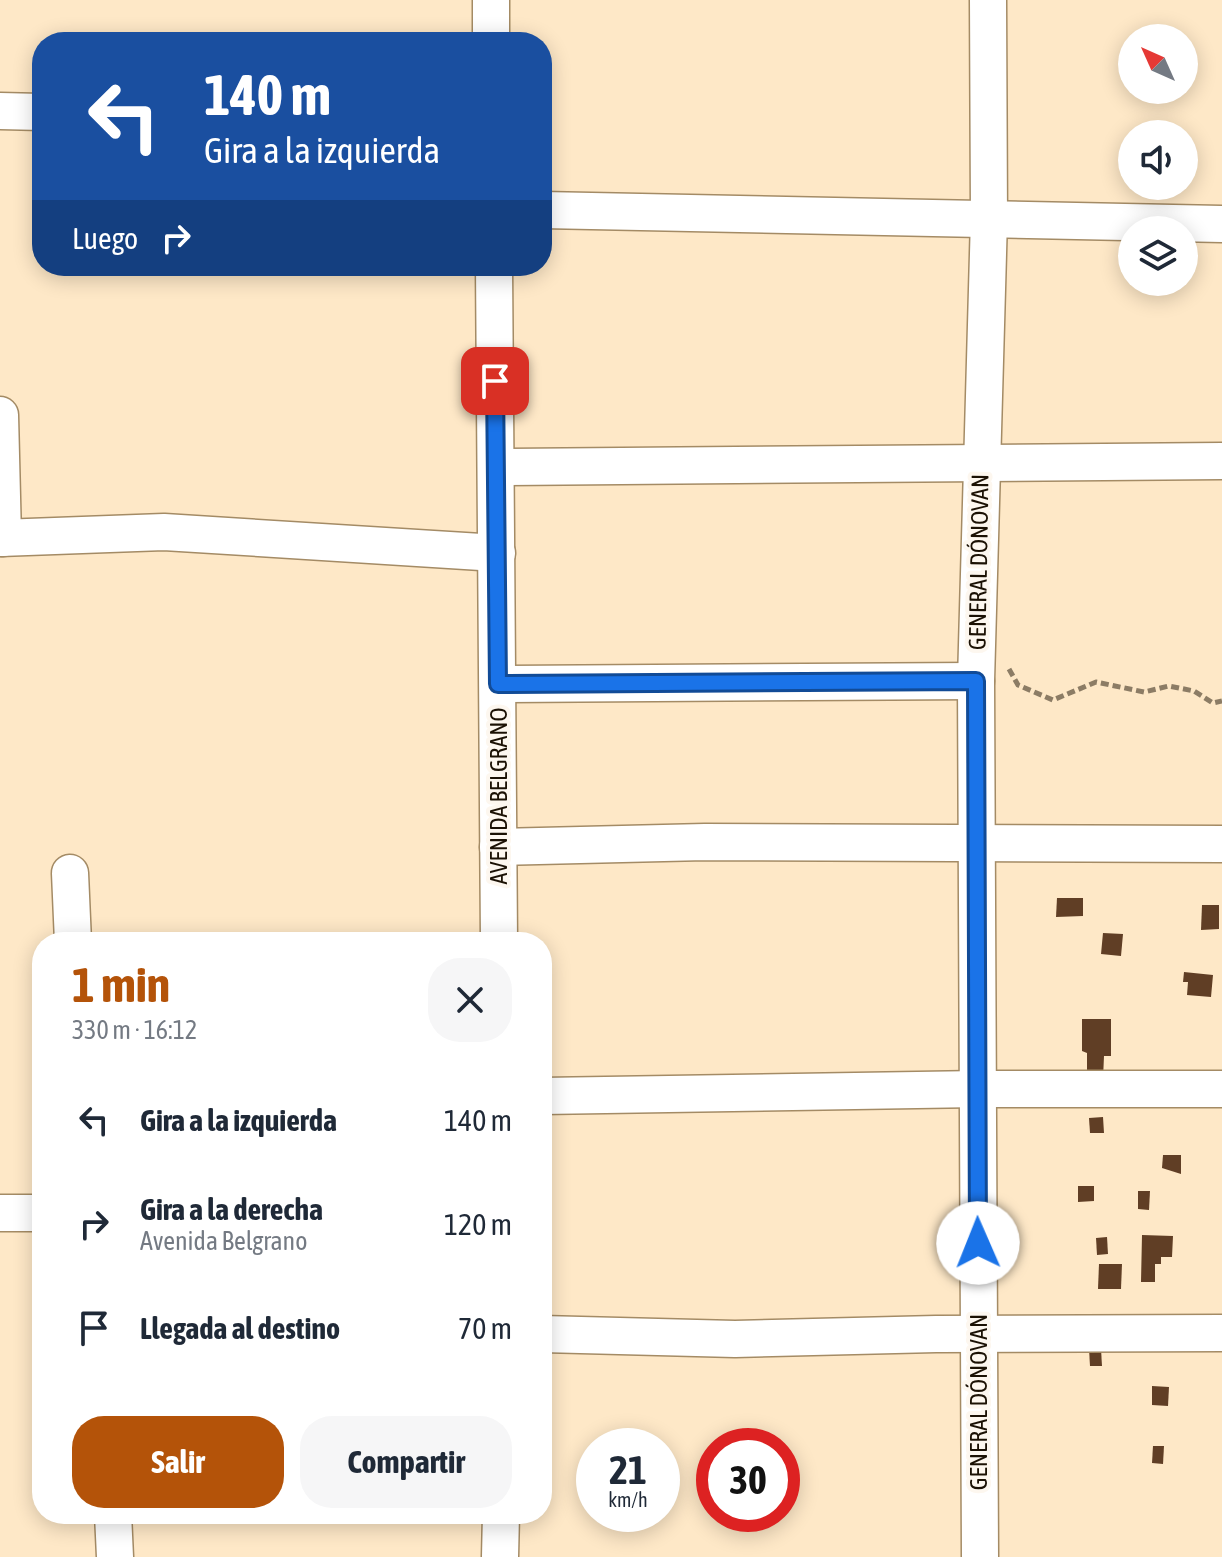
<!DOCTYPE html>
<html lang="es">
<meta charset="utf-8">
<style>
body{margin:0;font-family:"Asap Condensed",sans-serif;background:#f6f6f7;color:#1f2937;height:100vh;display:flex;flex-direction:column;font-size:30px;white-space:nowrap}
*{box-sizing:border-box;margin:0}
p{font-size:26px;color:#747a83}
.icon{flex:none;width:44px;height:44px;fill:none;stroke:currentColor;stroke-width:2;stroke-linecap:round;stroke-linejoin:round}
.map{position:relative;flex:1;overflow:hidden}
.side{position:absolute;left:32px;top:932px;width:520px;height:592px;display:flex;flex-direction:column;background:#fff;border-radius:32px;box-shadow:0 4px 20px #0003}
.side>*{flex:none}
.top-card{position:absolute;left:32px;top:32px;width:520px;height:244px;border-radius:32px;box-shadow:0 4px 20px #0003;background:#1a4fa0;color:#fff;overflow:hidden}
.needle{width:52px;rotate:315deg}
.fabs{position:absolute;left:1118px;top:24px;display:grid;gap:16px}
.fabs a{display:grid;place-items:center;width:80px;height:80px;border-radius:50%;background:#fff;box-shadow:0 4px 20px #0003;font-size:40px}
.speed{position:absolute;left:576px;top:1428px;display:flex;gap:16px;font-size:40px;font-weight:700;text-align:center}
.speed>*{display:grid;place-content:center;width:104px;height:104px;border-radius:50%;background:#fff;box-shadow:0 4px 20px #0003;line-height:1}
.speed small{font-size:20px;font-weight:400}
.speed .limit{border:12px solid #d22;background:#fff;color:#111}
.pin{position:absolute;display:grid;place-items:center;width:68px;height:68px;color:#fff;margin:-34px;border-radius:16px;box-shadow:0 4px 12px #0006}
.me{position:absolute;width:88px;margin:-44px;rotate:359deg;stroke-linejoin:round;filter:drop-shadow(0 0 6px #0008)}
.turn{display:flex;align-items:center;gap:28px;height:168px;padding:0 40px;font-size:36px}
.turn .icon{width:104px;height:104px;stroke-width:2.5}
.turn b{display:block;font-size:56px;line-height:68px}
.then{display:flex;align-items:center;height:76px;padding:0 40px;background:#0003;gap:16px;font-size:30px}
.round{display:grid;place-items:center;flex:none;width:84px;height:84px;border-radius:32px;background:#f6f6f7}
.headline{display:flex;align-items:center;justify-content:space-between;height:136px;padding:0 40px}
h1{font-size:48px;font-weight:700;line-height:60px;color:#b45309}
.cta{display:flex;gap:16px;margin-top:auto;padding:16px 40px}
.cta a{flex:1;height:92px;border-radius:32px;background:#b45309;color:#fff;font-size:32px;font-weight:700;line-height:92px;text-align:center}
.cta a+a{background:#f6f6f7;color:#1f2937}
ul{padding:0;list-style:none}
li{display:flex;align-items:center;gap:24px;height:104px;padding:0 40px}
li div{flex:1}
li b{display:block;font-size:30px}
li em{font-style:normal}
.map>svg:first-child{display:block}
.building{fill:#603e25}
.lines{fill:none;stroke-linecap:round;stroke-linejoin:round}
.minor-casing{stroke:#a48b65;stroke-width:39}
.path{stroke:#8c7c65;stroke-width:5;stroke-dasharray:8 4;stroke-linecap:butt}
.minor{stroke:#fff;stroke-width:36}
.route-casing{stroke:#114b97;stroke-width:20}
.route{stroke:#1a73e8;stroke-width:14}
.labels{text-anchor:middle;stroke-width:8;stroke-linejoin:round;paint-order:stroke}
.street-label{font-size:24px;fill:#1b1104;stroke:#fdf7ef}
</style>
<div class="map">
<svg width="1222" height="1557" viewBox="0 0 1222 1557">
<rect width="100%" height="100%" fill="#fee8c7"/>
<g class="building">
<polygon points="1057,898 1083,898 1083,916 1056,917"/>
<polygon points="1202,905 1219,905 1219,929 1201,930"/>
<polygon points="1103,933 1123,934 1121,956 1101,954"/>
<polygon points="1184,972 1213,975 1211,997 1187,995 1188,982 1183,982"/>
<polygon points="1082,1019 1111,1019 1111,1056 1104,1056 1103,1079 1087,1079 1087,1053 1082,1051"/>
<polygon points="1103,1117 1104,1133 1090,1133 1089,1118"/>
<polygon points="1163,1155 1181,1155 1181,1174 1162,1168"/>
<polygon points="1078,1186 1094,1186 1094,1201 1078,1202"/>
<polygon points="1138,1191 1150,1191 1149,1210 1138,1209"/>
<polygon points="1142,1235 1173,1236 1172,1257 1161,1257 1161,1264 1155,1264 1155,1282 1141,1282"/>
<polygon points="1107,1237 1108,1254 1097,1255 1096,1238"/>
<polygon points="1099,1264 1122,1264 1121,1289 1098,1289"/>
<polygon points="1089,1349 1101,1349 1102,1366 1090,1366"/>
<polygon points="1152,1386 1169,1387 1168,1406 1152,1405"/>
<polygon points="1153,1446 1164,1446 1163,1464 1152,1463"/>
</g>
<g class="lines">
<defs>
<g id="minor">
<polyline points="491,0 491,42"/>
<polyline points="0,111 42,112"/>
<polyline points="542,210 1222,224"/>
<polyline points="494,266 499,942"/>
<polyline points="0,415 3,538"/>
<polyline points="496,467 1222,461"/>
<polyline points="0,538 164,532 497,553"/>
<polyline points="498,684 976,681"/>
<polyline points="498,847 705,842 1222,844"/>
<polyline points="70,873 73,942"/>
<polyline points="542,1096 979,1089 1222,1089"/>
<polyline points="0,1213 42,1213"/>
<polyline points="542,1334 735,1339 936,1334 1222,1333"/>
<polyline points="113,1514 115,1557"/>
<polyline points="500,1557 501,1514"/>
<polyline points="980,1557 976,681 989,218 988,0"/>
</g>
</defs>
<use href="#minor" class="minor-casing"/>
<polyline class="path" points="1009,669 1018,685 1053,700 1096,682 1144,692 1169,686 1194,691 1213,703 1222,701"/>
<use href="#minor" class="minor"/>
</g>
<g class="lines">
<defs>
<polyline id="route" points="495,381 498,684 976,681 978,1243"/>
</defs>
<use href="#route" class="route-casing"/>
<use href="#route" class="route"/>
</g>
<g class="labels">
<g class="street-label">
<text transform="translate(979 562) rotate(-89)" y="8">GENERAL DÓNOVAN</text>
<text transform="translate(499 796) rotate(-90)" y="8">AVENIDA BELGRANO</text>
<text transform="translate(979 1402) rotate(-90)" y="8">GENERAL DÓNOVAN</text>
</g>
</g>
</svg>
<div class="fabs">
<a><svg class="needle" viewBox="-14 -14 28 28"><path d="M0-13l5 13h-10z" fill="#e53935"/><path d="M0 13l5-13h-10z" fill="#747a83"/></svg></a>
<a><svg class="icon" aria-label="sound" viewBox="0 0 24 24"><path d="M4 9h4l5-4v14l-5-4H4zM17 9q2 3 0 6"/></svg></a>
<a><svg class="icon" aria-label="layers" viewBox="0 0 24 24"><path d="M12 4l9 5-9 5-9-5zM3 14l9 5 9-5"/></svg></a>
</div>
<div class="speed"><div>21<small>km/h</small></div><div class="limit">30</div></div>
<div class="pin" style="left:495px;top:381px;background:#d93025"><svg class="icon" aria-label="arrive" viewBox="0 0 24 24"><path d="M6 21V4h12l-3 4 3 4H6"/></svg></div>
<svg class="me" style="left:978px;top:1243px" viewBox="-20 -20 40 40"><circle r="19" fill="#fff"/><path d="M0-13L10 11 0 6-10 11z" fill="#1a73e8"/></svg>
<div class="top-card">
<div class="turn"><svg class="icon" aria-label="left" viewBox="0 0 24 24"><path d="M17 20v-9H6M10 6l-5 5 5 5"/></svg><div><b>140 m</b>Gira a la izquierda</div></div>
<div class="then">Luego<svg class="icon" aria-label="right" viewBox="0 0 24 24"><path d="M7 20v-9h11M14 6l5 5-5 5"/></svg></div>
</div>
<section class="side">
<div class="headline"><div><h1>1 min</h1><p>330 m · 16:12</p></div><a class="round"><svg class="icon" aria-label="close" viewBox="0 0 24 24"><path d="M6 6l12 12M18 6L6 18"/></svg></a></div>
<ul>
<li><svg class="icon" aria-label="left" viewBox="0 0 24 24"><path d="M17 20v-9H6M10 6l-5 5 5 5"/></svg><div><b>Gira a la izquierda</b></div><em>140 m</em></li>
<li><svg class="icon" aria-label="right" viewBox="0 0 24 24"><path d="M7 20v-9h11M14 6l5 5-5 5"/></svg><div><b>Gira a la derecha</b><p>Avenida Belgrano</p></div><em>120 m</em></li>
<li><svg class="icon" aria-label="arrive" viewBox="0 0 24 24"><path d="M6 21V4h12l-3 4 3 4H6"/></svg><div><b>Llegada al destino</b></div><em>70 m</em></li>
</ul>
<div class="cta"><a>Salir</a><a>Compartir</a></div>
</section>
</div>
